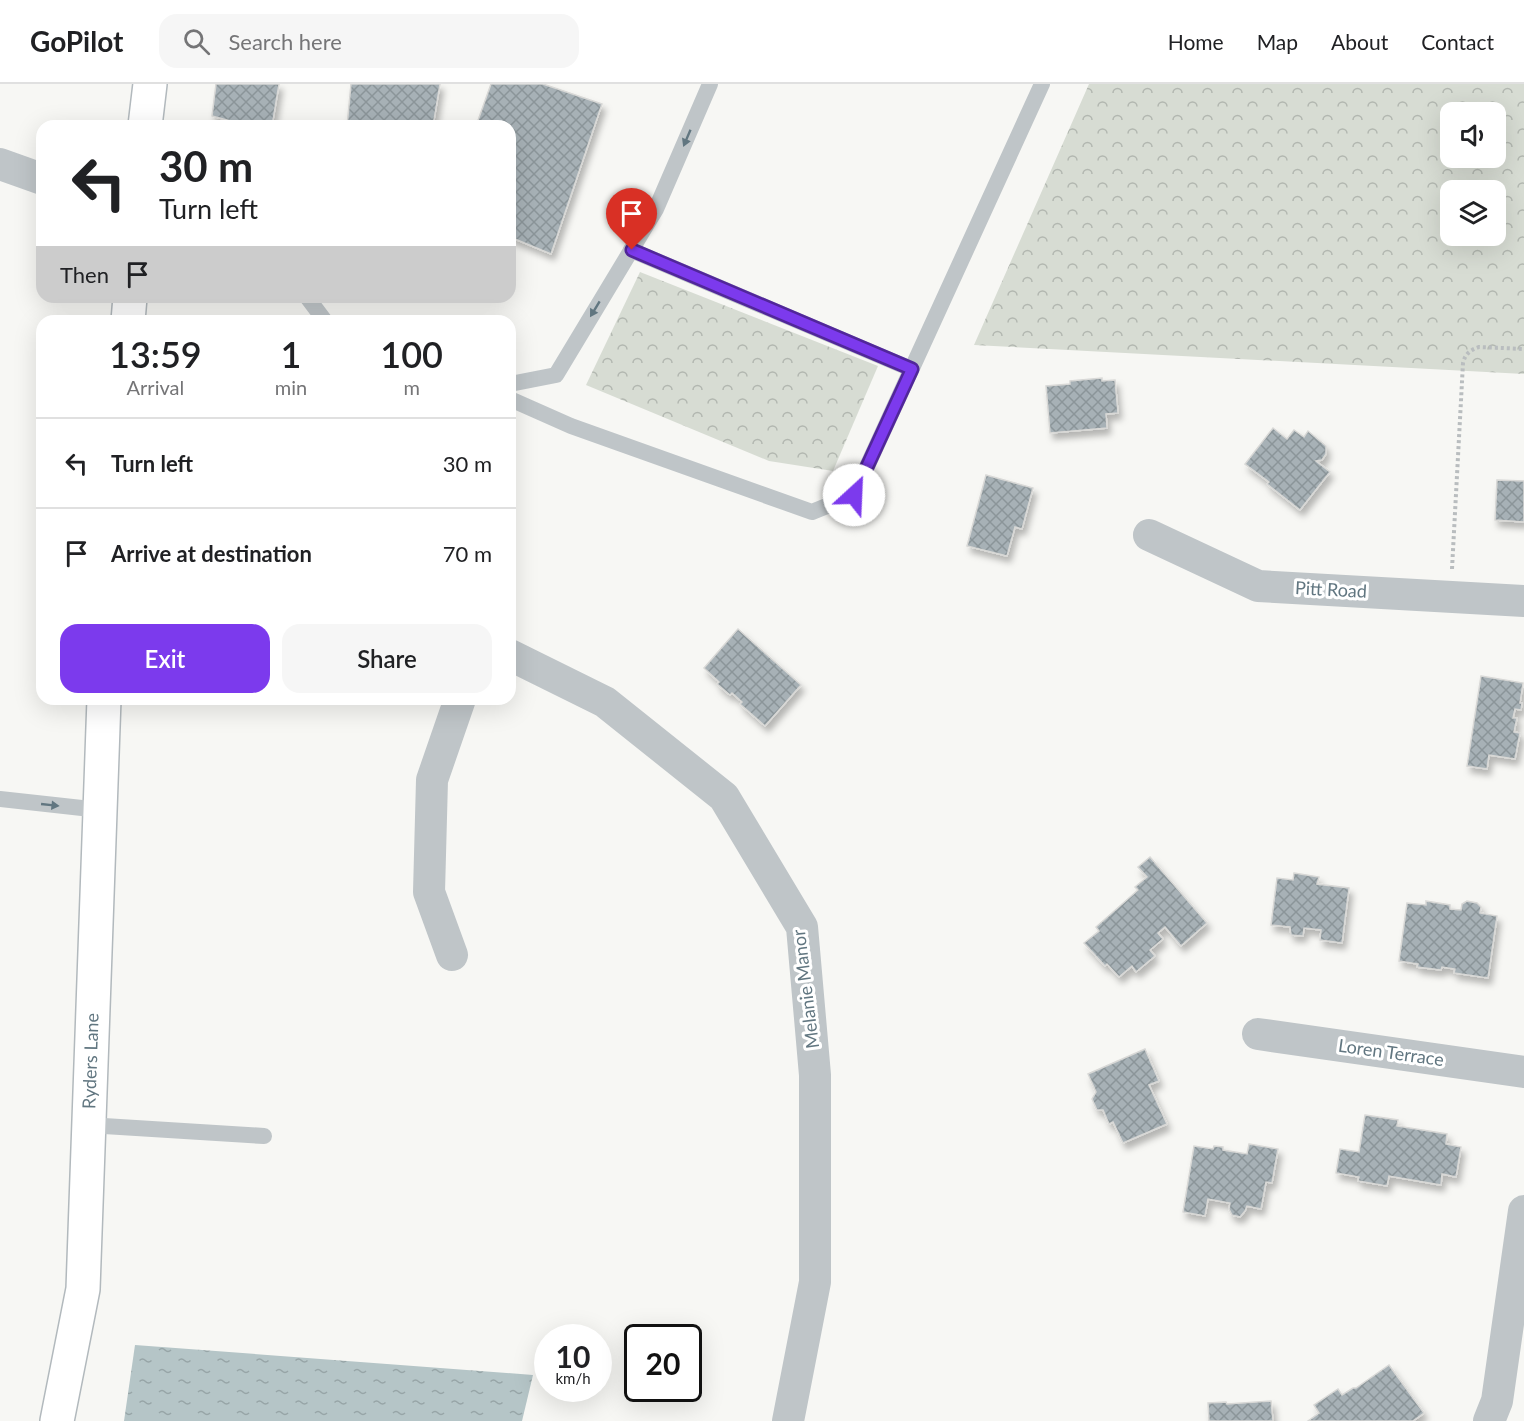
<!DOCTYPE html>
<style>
body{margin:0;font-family:Lato,sans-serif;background:#f6f6f6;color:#202124;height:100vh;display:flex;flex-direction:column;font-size:22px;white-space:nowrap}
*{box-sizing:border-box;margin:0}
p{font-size:20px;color:#757577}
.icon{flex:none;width:33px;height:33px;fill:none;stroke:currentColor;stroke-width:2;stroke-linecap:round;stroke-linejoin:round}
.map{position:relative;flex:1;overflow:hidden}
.drawer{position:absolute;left:36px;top:231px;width:480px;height:390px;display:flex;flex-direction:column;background:#fff;border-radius:18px;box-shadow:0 6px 24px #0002}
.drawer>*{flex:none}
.top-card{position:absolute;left:36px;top:36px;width:480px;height:183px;border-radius:18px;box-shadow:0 6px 24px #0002;background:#fff;color:#202124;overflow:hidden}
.tools{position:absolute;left:1440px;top:18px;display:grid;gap:12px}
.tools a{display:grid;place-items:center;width:66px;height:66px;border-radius:12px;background:#fff;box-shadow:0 6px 24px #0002;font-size:30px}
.speed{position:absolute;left:534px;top:1240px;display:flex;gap:12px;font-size:30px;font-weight:700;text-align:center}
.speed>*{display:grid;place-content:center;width:78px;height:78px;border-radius:50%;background:#fff;box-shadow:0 6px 24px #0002;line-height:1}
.speed small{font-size:15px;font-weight:400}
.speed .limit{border:3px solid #111;border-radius:9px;background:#fff;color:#111}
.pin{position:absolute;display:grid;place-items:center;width:51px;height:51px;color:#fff;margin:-62px -26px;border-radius:50% 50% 50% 0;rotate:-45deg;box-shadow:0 0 6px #0007}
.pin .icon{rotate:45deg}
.me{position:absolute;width:66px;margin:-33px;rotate:25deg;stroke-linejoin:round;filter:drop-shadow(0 0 4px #0008)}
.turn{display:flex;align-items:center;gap:21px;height:126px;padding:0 24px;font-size:27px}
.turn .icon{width:78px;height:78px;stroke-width:2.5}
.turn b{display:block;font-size:42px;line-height:51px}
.then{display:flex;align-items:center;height:57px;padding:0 24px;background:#0003;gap:12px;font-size:22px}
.eta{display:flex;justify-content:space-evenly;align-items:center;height:102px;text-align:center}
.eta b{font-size:36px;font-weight:600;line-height:42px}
.cta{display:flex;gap:12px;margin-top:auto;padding:12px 24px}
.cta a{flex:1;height:69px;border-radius:18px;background:#7c3aed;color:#fff;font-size:24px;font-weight:600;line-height:69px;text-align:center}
.cta a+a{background:#f6f6f6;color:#202124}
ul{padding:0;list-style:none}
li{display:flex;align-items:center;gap:18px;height:90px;padding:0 24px;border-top:2px solid #e0e0e0}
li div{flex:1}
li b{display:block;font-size:22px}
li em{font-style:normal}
header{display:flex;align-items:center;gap:36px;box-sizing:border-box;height:84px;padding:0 30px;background:#fff;border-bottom:2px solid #e0e0e0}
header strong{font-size:28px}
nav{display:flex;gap:33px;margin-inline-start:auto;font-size:21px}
.search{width:420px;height:54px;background:#f6f6f6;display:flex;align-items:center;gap:15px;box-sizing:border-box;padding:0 21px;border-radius:18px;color:#757577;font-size:22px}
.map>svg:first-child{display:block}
.forest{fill:url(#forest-crowns);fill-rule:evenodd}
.water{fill:url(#water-ripples)}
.building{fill:url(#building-cross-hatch);stroke:#d8d8d6;stroke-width:1.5;filter:url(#shadow)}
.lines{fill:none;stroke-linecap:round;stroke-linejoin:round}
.secondary-casing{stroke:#b2b9bd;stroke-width:36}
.path{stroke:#b9bdbf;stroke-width:4;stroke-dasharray:3 3;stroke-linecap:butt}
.service{stroke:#bfc5c8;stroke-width:16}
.minor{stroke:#bfc5c8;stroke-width:32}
.secondary{stroke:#fff;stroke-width:33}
.oneway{fill:#617680}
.route-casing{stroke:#51269a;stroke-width:15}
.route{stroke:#7c3aed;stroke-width:10}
.labels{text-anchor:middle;stroke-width:6;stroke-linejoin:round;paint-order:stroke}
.street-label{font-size:18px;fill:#617680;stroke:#fff}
</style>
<header>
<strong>GoPilot</strong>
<div class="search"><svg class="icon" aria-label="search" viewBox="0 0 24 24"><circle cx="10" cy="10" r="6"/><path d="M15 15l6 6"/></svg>Search here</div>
<nav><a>Home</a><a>Map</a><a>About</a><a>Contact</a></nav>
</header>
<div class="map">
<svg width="1524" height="1337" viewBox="0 0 1524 1337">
<defs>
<pattern id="forest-crowns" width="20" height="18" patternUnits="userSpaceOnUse" patternTransform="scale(1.5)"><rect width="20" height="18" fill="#d7dcd3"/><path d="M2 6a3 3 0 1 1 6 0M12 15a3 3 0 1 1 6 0" fill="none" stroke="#b2b7b0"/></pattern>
<pattern id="water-ripples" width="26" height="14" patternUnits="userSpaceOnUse" patternTransform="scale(1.5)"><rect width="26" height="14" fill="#b5c5c7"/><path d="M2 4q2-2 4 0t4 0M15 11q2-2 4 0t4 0" fill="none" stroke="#97a5a7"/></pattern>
<pattern id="building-cross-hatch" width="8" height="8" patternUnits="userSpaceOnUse" patternTransform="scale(1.5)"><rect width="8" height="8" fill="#a7b1b6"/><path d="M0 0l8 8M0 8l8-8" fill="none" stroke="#8b9599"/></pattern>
<filter id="shadow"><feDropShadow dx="3.5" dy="6" stdDeviation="3" flood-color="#0004"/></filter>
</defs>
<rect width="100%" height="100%" fill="#f7f7f4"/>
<g class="forest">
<path d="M 1089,0 L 1524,0 L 1524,290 L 974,261 ZM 1450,28 L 1496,28 L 1496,74 L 1450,74 ZM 1450,106 L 1496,106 L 1496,152 L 1450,152 Z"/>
<polygon points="640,188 878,282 833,387 769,377 586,301"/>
</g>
<polygon class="water" points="135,1261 533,1291 522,1337 124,1337"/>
<g class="building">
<polygon points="216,0 279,0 272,42 249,42 212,32"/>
<polygon points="351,0 440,0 433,42 347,42"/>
<polygon points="491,0 543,0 602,20 551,170 510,153 510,42 476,42"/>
<polygon points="1102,294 1102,297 1115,296 1118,329 1106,330 1107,344 1050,349 1046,302 1070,300 1070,297"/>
<polygon points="1273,344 1287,355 1294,346 1304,353 1308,347 1326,362 1326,370 1322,376 1316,377 1330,388 1300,426 1267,400 1269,398 1245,380"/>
<polygon points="986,391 1033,404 1022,445 1015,443 1007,472 967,462"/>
<polygon points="1497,396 1524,397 1524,438 1495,436"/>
<polygon points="738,545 801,601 765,642 740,620 742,618 732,609 730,611 717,600 719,598 704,584"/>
<polygon points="1481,592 1523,599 1520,619 1522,619 1521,626 1515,625 1513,634 1517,634 1514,648 1520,649 1515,675 1489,671 1487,685 1467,682"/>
<polygon points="1150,773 1207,839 1181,862 1165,843 1158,849 1163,855 1150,866 1155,872 1136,888 1132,882 1119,893 1107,880 1105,882 1084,859 1099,847 1096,843 1138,806 1135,803 1147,793 1138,783"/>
<polygon points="1294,789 1319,793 1317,800 1349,804 1342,859 1320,856 1321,846 1304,844 1303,852 1291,851 1290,843 1271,841 1277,794 1293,796"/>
<polygon points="1426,817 1450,821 1450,825 1461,826 1462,820 1467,817 1477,819 1481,823 1480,829 1497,832 1488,894 1454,889 1455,885 1442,883 1441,886 1417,883 1418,880 1399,877 1407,819 1426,821"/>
<polygon points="1145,965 1159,997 1149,1001 1167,1040 1123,1059 1113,1038 1109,1040 1103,1026 1097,1026 1092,1015 1096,1008 1088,990"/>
<polygon points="1365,1031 1398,1036 1397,1042 1447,1050 1446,1060 1461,1063 1456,1093 1442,1090 1441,1101 1389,1092 1387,1102 1358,1097 1359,1093 1336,1089 1340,1065 1359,1068"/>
<polygon points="1249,1060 1278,1065 1272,1099 1266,1098 1261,1125 1247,1122 1245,1127 1240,1133 1232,1131 1229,1125 1230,1119 1208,1115 1205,1132 1183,1128 1194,1062 1213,1065 1214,1062 1223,1063 1223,1066 1247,1070"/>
<polygon points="1389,1281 1424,1329 1413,1337 1308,1337 1319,1329 1314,1321 1338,1305 1342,1311 1353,1304 1356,1304"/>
<polygon points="1271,1317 1273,1337 1209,1337 1208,1319 1226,1318 1227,1320"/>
</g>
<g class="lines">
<defs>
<g id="secondary">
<polyline points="145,42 150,0"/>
<polyline points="128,237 130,213"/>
<polyline points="57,1337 83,1205 104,615"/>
</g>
</defs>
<use href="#secondary" class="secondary-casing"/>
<path class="path" d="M 1452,485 L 1463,279 C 1465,270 1470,266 1479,263 L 1524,265"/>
<g class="service">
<polyline points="631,166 911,285"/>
<polyline points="307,213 325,237"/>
<polyline points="510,300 556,291 656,125 710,0"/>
<polyline points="510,315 571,342 812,428 854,411 1042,0"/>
<polyline points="0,715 100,726"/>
<polyline points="88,1041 264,1052"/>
</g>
<g class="minor">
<polyline points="0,80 42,95"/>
<polyline points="1149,451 1258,502 1524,517"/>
<polyline points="510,571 605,618 724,713 802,843 815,991 815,1198 788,1337"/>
<polyline points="452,871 429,808 432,696 460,615"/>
<polyline points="1258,950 1524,988"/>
<polyline points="1489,1337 1497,1317 1524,1127"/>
</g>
<use href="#secondary" class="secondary"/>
</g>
<defs><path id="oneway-solid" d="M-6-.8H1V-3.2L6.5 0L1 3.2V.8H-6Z" transform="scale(1.5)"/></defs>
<g class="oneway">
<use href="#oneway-solid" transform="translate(687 54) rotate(113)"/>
<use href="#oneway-solid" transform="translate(595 225) rotate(121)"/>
<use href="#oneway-solid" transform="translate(50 721) rotate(6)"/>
</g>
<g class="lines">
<defs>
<polyline id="route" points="632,166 912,285 854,411"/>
</defs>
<use href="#route" class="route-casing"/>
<use href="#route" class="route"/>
</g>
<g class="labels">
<g class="street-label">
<text transform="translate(1331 506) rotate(3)" y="6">Pitt Road</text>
<text transform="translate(806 905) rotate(-97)" y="6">Melanie Manor</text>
<text transform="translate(1391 969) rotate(8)" y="6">Loren Terrace</text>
<text transform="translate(91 977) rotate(-88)" y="6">Ryders Lane</text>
</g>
</g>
</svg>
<div class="tools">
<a><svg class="icon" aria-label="sound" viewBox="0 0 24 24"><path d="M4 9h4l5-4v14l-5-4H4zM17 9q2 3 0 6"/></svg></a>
<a><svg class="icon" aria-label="layers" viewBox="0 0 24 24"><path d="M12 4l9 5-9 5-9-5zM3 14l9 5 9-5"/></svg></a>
</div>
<div class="speed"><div>10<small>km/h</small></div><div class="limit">20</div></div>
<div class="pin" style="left:632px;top:166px;background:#d93025"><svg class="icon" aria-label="arrive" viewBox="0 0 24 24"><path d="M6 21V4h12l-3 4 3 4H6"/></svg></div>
<svg class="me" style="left:854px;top:411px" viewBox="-20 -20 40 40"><circle r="19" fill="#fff"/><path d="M0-13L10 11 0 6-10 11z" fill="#7c3aed"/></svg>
<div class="top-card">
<div class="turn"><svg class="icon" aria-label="left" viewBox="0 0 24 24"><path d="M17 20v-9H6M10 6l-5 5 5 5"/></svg><div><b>30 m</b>Turn left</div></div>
<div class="then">Then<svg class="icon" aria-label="arrive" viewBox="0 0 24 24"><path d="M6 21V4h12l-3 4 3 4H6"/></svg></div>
</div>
<section class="drawer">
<div class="eta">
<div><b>13:59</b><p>Arrival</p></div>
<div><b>1</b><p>min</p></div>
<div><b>100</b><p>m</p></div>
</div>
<ul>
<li><svg class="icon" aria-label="left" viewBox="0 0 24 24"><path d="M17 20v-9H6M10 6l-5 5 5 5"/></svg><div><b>Turn left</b></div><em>30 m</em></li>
<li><svg class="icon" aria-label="arrive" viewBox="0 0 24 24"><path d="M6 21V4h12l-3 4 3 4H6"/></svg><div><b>Arrive at destination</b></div><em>70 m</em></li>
</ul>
<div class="cta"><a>Exit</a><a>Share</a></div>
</section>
</div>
